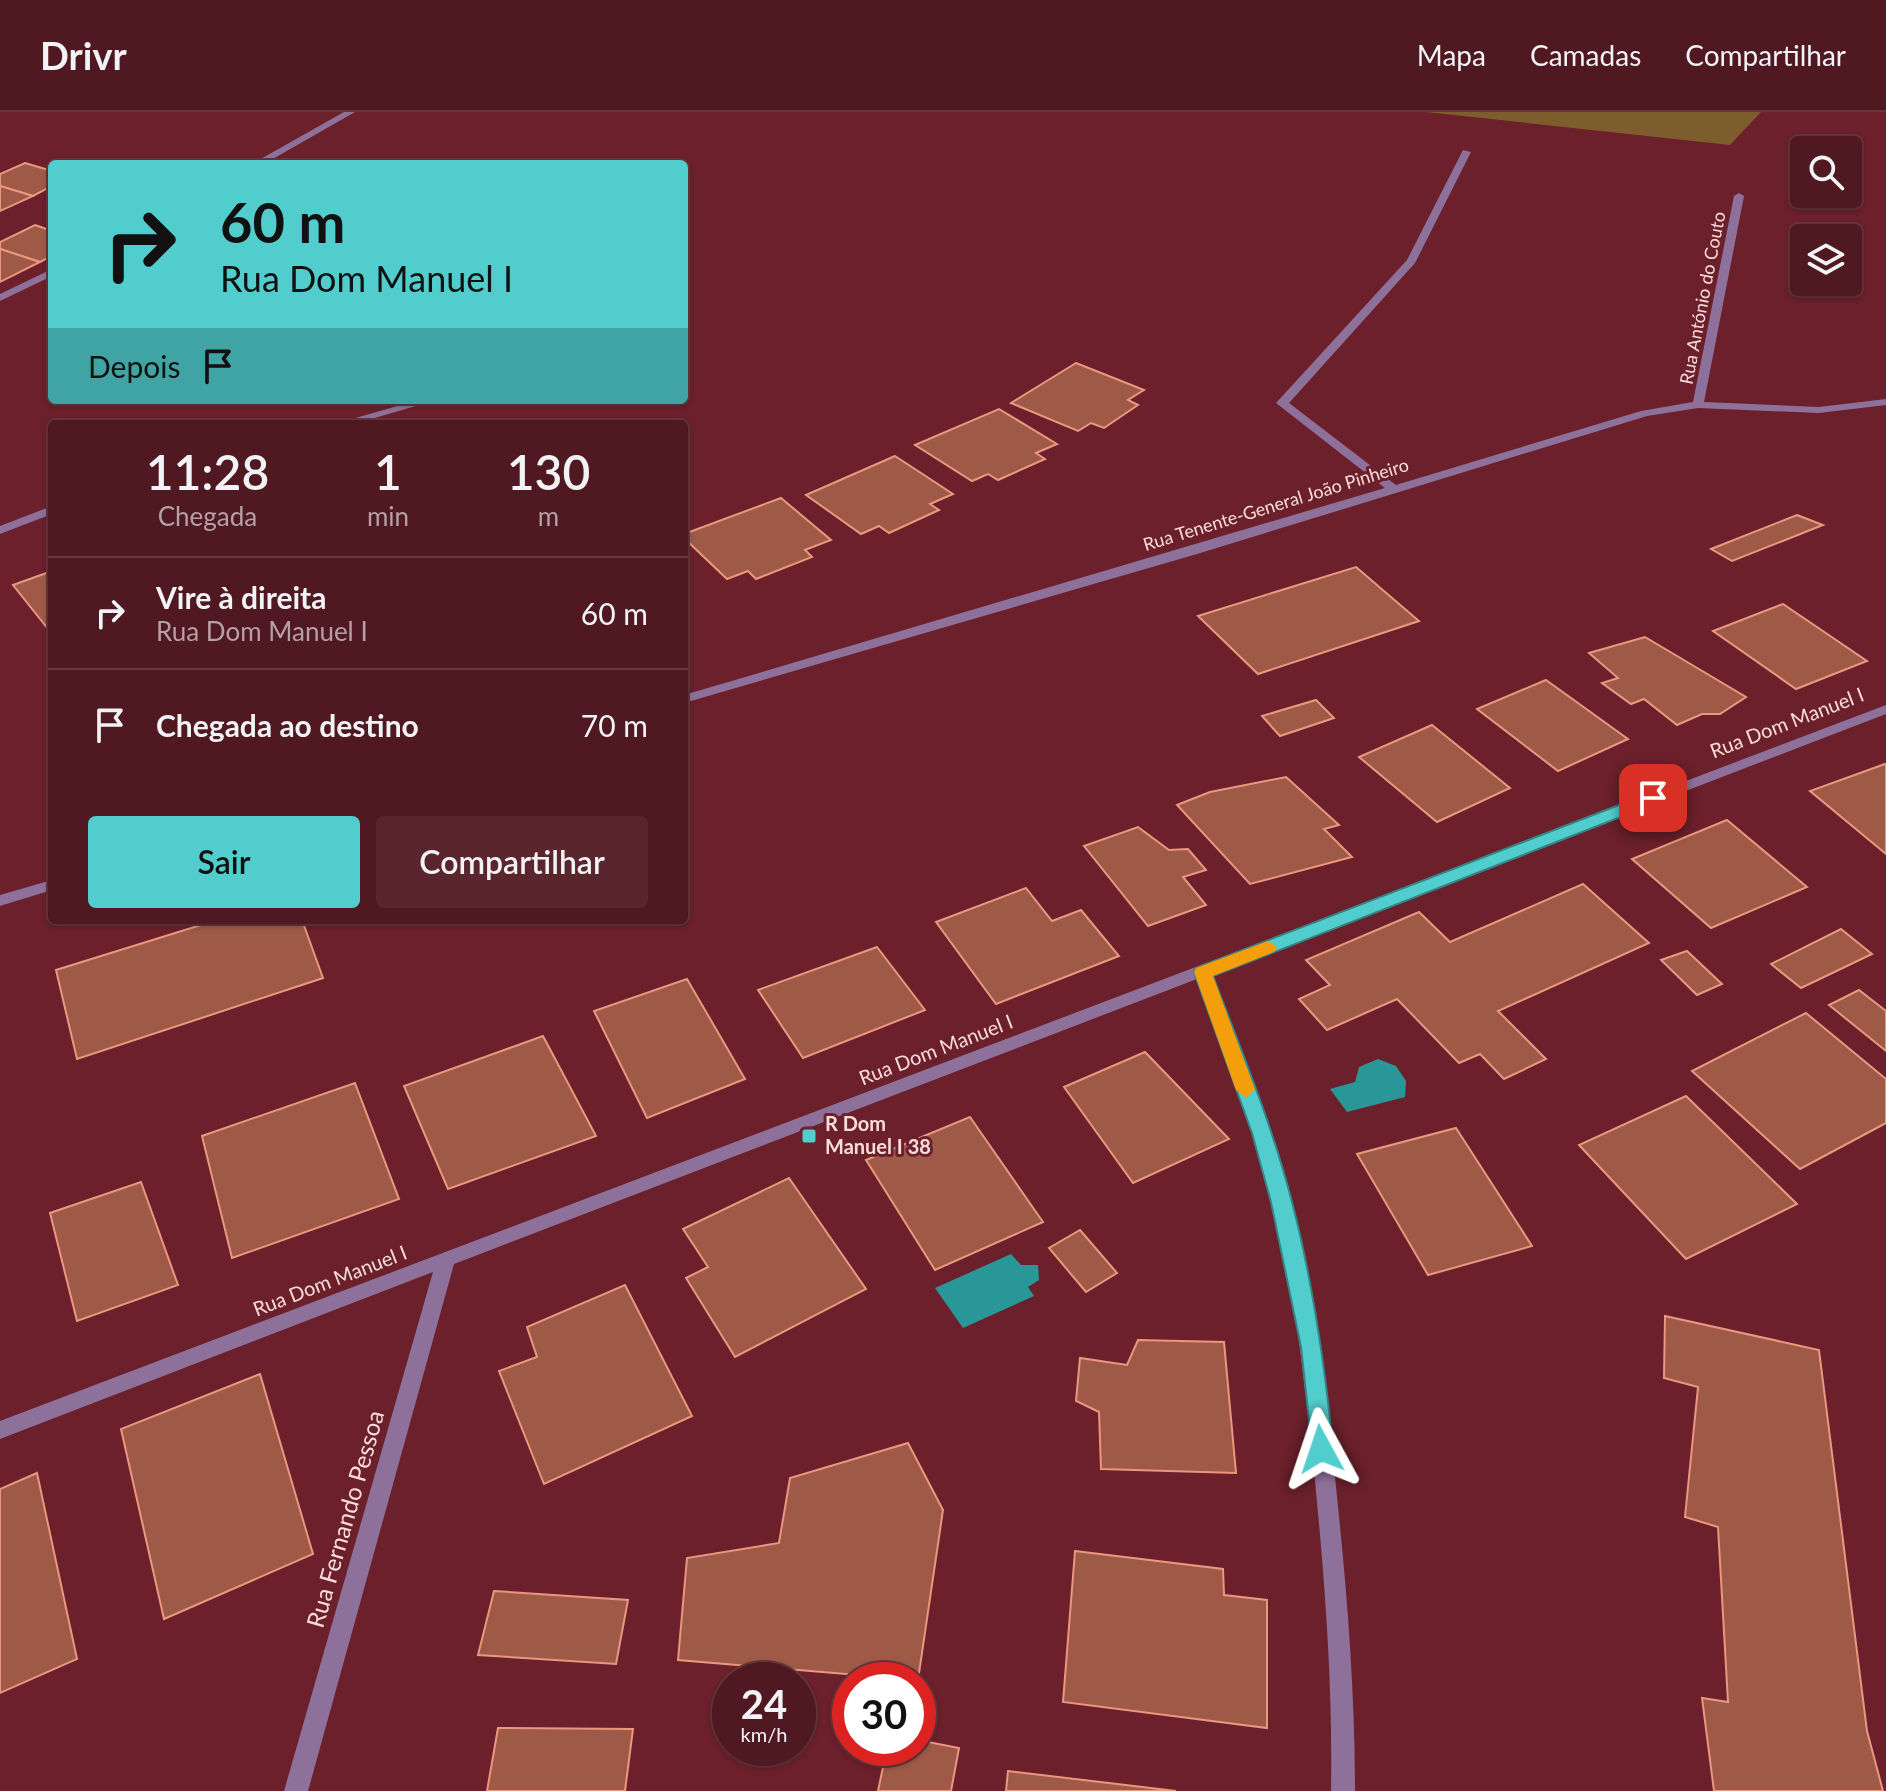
<!DOCTYPE html>
<html lang="pt">
<meta charset="utf-8">
<style>
body{margin:0;font-family:Lato,sans-serif;background:#5a252d;color:#f1f3f6;height:100vh;display:flex;flex-direction:column;font-size:30px;white-space:nowrap}
*{box-sizing:border-box;margin:0}
p{font-size:26px;color:#b4a0a5}
.icon{flex:none;width:44px;height:44px;fill:none;stroke:currentColor;stroke-width:2;stroke-linecap:round;stroke-linejoin:round}
.map{position:relative;flex:1;overflow:hidden}
.drawer{position:absolute;left:48px;top:308px;width:640px;height:504px;display:flex;flex-direction:column;background:#501820;border-radius:8px;box-shadow:0 2px 6px #0004,0 0 0 2px #67373e}
.drawer>*{flex:none}
.guide{position:absolute;left:48px;top:48px;width:640px;height:244px;border-radius:8px;box-shadow:0 2px 6px #0004,0 0 0 2px #67373e;background:#52cdce;color:#111;overflow:hidden}
.controls{position:absolute;left:1790px;top:24px;display:grid;gap:16px}
.controls a{display:grid;place-items:center;width:72px;height:72px;border-radius:8px;background:#501820;box-shadow:0 2px 6px #0004,0 0 0 2px #67373e;font-size:40px}
.speed{position:absolute;left:712px;top:1550px;display:flex;gap:16px;font-size:40px;font-weight:700;text-align:center}
.speed>*{display:grid;place-content:center;width:104px;height:104px;border-radius:50%;background:#501820;box-shadow:0 2px 6px #0004,0 0 0 2px #67373e;line-height:1}
.speed small{font-size:20px;font-weight:400}
.speed .limit{border:12px solid #d22;background:#fff;color:#111}
.pin{position:absolute;display:grid;place-items:center;width:68px;height:68px;color:#fff;margin:-34px;border-radius:16px;box-shadow:0 4px 12px #0006}
.me{position:absolute;width:88px;margin:-44px;rotate:355deg;stroke-linejoin:round;filter:drop-shadow(0 0 6px #0008)}
.turn{display:flex;align-items:center;gap:28px;height:168px;padding:0 40px;font-size:36px}
.turn .icon{width:104px;height:104px;stroke-width:2.5}
.turn b{display:block;font-size:56px;line-height:68px}
.then{display:flex;align-items:center;height:76px;padding:0 40px;background:#0003;gap:16px;font-size:30px}
.eta{display:flex;justify-content:space-evenly;align-items:center;height:136px;text-align:center}
.eta b{font-size:48px;font-weight:600;line-height:56px}
.cta{display:flex;gap:16px;margin-top:auto;padding:16px 40px}
.cta a{flex:1;height:92px;border-radius:8px;background:#52cdce;color:#111;font-size:32px;font-weight:600;line-height:92px;text-align:center}
.cta a+a{background:#5a252d;color:#f1f3f6}
ul{padding:0;list-style:none}
li{display:flex;align-items:center;gap:24px;height:112px;padding:0 40px;border-top:2px solid #67373e}
li div{flex:1}
li b{display:block;font-size:30px}
li em{font-style:normal}
header{display:flex;align-items:center;gap:48px;box-sizing:border-box;height:112px;padding:0 40px;background:#501820;border-bottom:2px solid #67373e}
header strong{font-size:38px}
nav{display:flex;gap:44px;margin-inline-start:auto;font-size:28px}
.map>svg:first-child{display:block}
.green{fill:#7d5d2d}
.water{fill:#299798}
.building{fill:#9e5a47;stroke:#eb9780;stroke-width:2}
.lines{fill:none;stroke-linecap:round;stroke-linejoin:round}
.minor{fill:#8e719a;fill-rule:evenodd}
.tertiary{fill:#8e719a;fill-rule:evenodd}
.route{fill:#52cdce;stroke:#358586;stroke-width:2}
.slow{fill:#f59e0b}
.poi-dot{fill:#52cdce;stroke:#6b202b;stroke-width:3}
.labels{text-anchor:middle;stroke-width:6;stroke-linejoin:round;paint-order:stroke}
.far-street-label{font-size:18px;fill:#f9dddd;stroke:#6b202b}
.street-label{font-size:20px;fill:#f9dddd;stroke:#6b202b}
.poi-label{font-size:20px;font-weight:bold;fill:#f9dddd;stroke:#6b202b;text-anchor:start}
.near-street-label{font-size:24px;fill:#f9dddd;stroke:#6b202b}
</style>
<header>
<strong>Drivr</strong>
<nav><a>Mapa</a><a>Camadas</a><a>Compartilhar</a></nav>
</header>
<div class="map">
<svg width="1886" height="1679" viewBox="0 0 1886 1679">
<rect width="100%" height="100%" fill="#6b202b"/>
<polygon class="green" points="1426,0 1761,0 1730,33"/>
<g class="water">
<polygon points="1378,947 1396,954 1406,969 1405,985 1347,1000 1330,977 1355,970 1359,955"/>
<polygon points="1011,1142 1021,1153 1038,1153 1039,1168 1028,1175 1034,1184 963,1216 935,1176"/>
</g>
<g class="building">
<polygon points="25,51 52,59 52,74 33,84 0,74 0,62"/>
<polygon points="0,74 33,84 0,99"/>
<polygon points="35,113 52,119 52,144 40,150 0,137 0,130"/>
<polygon points="0,137 40,150 0,170"/>
<polygon points="1076,251 1144,278 1128,288 1138,293 1104,316 1091,311 1078,319 1011,291"/>
<polygon points="999,297 1057,332 1036,341 1045,347 998,368 988,362 972,369 915,333"/>
<polygon points="895,344 953,382 930,392 939,398 889,421 879,414 861,422 806,383"/>
<polygon points="781,386 831,428 805,438 812,445 756,467 748,459 727,467 684,426 684,422"/>
<polygon points="1797,403 1823,413 1732,449 1711,437"/>
<polygon points="1356,455 1419,509 1258,562 1198,504"/>
<polygon points="52,459 52,522 13,473"/>
<polygon points="1783,492 1867,549 1796,577 1713,519"/>
<polygon points="1645,525 1746,585 1720,602 1702,602 1677,613 1644,587 1631,592 1602,571 1618,566 1589,541"/>
<polygon points="1546,568 1628,627 1558,659 1477,597"/>
<polygon points="1316,588 1334,606 1280,624 1262,604"/>
<polygon points="1432,613 1510,676 1437,710 1359,645"/>
<polygon points="1885,652 1886,653 1886,742 1810,679"/>
<polygon points="1286,665 1339,713 1324,717 1352,745 1250,772 1177,693 1210,680"/>
<polygon points="1727,708 1807,775 1711,816 1632,747"/>
<polygon points="1138,715 1169,738 1188,737 1206,758 1183,765 1206,793 1148,814 1084,734"/>
<polygon points="1583,772 1649,831 1498,899 1546,947 1504,967 1480,942 1459,951 1397,887 1327,918 1299,887 1330,873 1306,848 1419,800 1450,830"/>
<polygon points="1026,776 1052,809 1081,798 1119,844 996,892 936,810"/>
<polygon points="217,808 302,808 323,866 77,947 56,858"/>
<polygon points="1841,817 1872,842 1801,876 1771,852"/>
<polygon points="877,835 925,898 803,946 758,878"/>
<polygon points="1687,839 1722,872 1697,883 1661,848"/>
<polygon points="687,867 745,967 647,1006 594,899"/>
<polygon points="1859,878 1886,899 1886,939 1829,893"/>
<polygon points="1806,901 1886,967 1886,1011 1800,1057 1692,959"/>
<polygon points="543,924 596,1024 448,1077 404,974"/>
<polygon points="1145,940 1229,1027 1133,1071 1064,975"/>
<polygon points="355,971 399,1087 232,1146 202,1024"/>
<polygon points="1686,984 1797,1092 1686,1147 1579,1033"/>
<polygon points="970,1005 1043,1110 935,1158 866,1048"/>
<polygon points="1456,1016 1532,1134 1428,1163 1357,1042"/>
<polygon points="789,1066 866,1177 735,1245 686,1166 708,1155 683,1117"/>
<polygon points="141,1070 178,1173 77,1209 50,1101"/>
<polygon points="1080,1118 1117,1161 1086,1180 1049,1136"/>
<polygon points="625,1173 692,1304 544,1372 499,1259 537,1245 527,1215"/>
<polygon points="1665,1204 1819,1238 1867,1619 1883,1679 1714,1679 1702,1586 1728,1590 1718,1415 1685,1405 1698,1275 1664,1266"/>
<polygon points="1138,1228 1224,1230 1236,1361 1101,1357 1099,1300 1076,1289 1080,1246 1127,1253"/>
<polygon points="260,1262 313,1442 164,1507 121,1317"/>
<polygon points="908,1331 943,1398 918,1568 678,1548 687,1446 779,1431 790,1366"/>
<polygon points="37,1361 77,1547 0,1581 0,1377"/>
<polygon points="1075,1439 1223,1457 1224,1483 1267,1488 1267,1616 1063,1590"/>
<polygon points="494,1479 628,1488 616,1552 478,1543"/>
<polygon points="498,1616 633,1617 625,1679 487,1679"/>
<polygon points="918,1628 959,1636 951,1679 878,1679 887,1636 918,1636"/>
<polygon points="1008,1659 1176,1679 1006,1679"/>
</g>
<g class="lines">
<g class="minor">
<polygon points="1463,38 1471,40 1415,151 1289,291 1396,373 1641,299 1693,290 1734,84 1739,81 1744,84 1704,290 1819,295 1886,287 1886,293 1819,301 1698,296 1647,304 1197,442 684,591 684,583 1385,376 1276,291 1407,148"/>
<polygon points="418,288 433,289 354,312 335,312"/>
<polygon points="52,394 52,402 0,422 0,414"/>
<path d="M 1886,593 L 1886,602 L 1212,861 C 1238,937 1270,1012 1291,1090 C 1312,1168 1321,1249 1331,1329 C 1344,1445 1355,1562 1355,1679 L 1331,1679 C 1333,1562 1323,1446 1311,1329 C 1302,1249 1293,1168 1273,1090 C 1253,1014 1223,941 1197,867 L 454,1152 L 308,1679 L 284,1679 L 433,1160 L 0,1327 L 0,1309 Z"/>
<polygon points="52,768 52,778 0,794 0,783"/>
</g>
<g class="tertiary">
<polygon points="344,0 355,0 264,52 252,52"/>
<polygon points="52,157 52,164 0,189 0,182"/>
</g>
</g>
<path class="route" d="M 1653,680 L 1661,686 L 1659,690 L 1213,864 C 1241,938 1272,1012 1292,1090 C 1313,1171 1325,1254 1333,1337 L 1330,1345 L 1321,1348 L 1313,1345 L 1301,1235 L 1271,1090 L 1252,1021 L 1194,860 L 1196,856 Z"/>
<polygon class="slow" points="1268,829 1277,835 1274,840 1213,864 1255,978 1246,986 1236,978 1194,860 1196,856"/>
<rect class="poi-dot" x="801" y="1016" width="16" height="16" rx="4"/>
<g class="labels">
<g class="far-street-label">
<text transform="translate(1703 186) rotate(-79)" y="6">Rua António do Couto</text>
<text transform="translate(1276 393) rotate(-17)" y="6">Rua Tenente-General João Pinheiro</text>
</g>
<g class="street-label">
<text transform="translate(1787 611) rotate(-21)" y="7">Rua Dom Manuel I</text>
<text transform="translate(936 938) rotate(-21)" y="7">Rua Dom Manuel I</text>
<text transform="translate(330 1169) rotate(-21)" y="7">Rua Dom Manuel I</text>
</g>
<g class="poi-label">
<text x="825" y="1019">R Dom<tspan x="825" dy="23">Manuel I 38</tspan></text>
</g>
<g class="near-street-label">
<text transform="translate(346 1407) rotate(-74)" y="8">Rua Fernando Pessoa</text>
</g>
</g>
</svg>
<div class="controls">
<a><svg class="icon" aria-label="search" viewBox="0 0 24 24"><circle cx="10" cy="10" r="6"/><path d="M15 15l6 6"/></svg></a>
<a><svg class="icon" aria-label="layers" viewBox="0 0 24 24"><path d="M12 4l9 5-9 5-9-5zM3 14l9 5 9-5"/></svg></a>
</div>
<div class="speed"><div>24<small>km/h</small></div><div class="limit">30</div></div>
<div class="pin" style="left:1653px;top:686px;background:#d93025"><svg class="icon" aria-label="arrive" viewBox="0 0 24 24"><path d="M6 21V4h12l-3 4 3 4H6"/></svg></div>
<svg class="me" style="left:1321px;top:1337px" viewBox="-20 -20 40 40"><path d="M0-17L14 15 0 8-14 15z" fill="#52cdce" stroke="#fff" stroke-width="4"/></svg>
<div class="guide">
<div class="turn"><svg class="icon" aria-label="right" viewBox="0 0 24 24"><path d="M7 20v-9h11M14 6l5 5-5 5"/></svg><div><b>60 m</b>Rua Dom Manuel I</div></div>
<div class="then">Depois<svg class="icon" aria-label="arrive" viewBox="0 0 24 24"><path d="M6 21V4h12l-3 4 3 4H6"/></svg></div>
</div>
<section class="drawer">
<div class="eta">
<div><b>11:28</b><p>Chegada</p></div>
<div><b>1</b><p>min</p></div>
<div><b>130</b><p>m</p></div>
</div>
<ul>
<li><svg class="icon" aria-label="right" viewBox="0 0 24 24"><path d="M7 20v-9h11M14 6l5 5-5 5"/></svg><div><b>Vire à direita</b><p>Rua Dom Manuel I</p></div><em>60 m</em></li>
<li><svg class="icon" aria-label="arrive" viewBox="0 0 24 24"><path d="M6 21V4h12l-3 4 3 4H6"/></svg><div><b>Chegada ao destino</b></div><em>70 m</em></li>
</ul>
<div class="cta"><a>Sair</a><a>Compartilhar</a></div>
</section>
</div>
